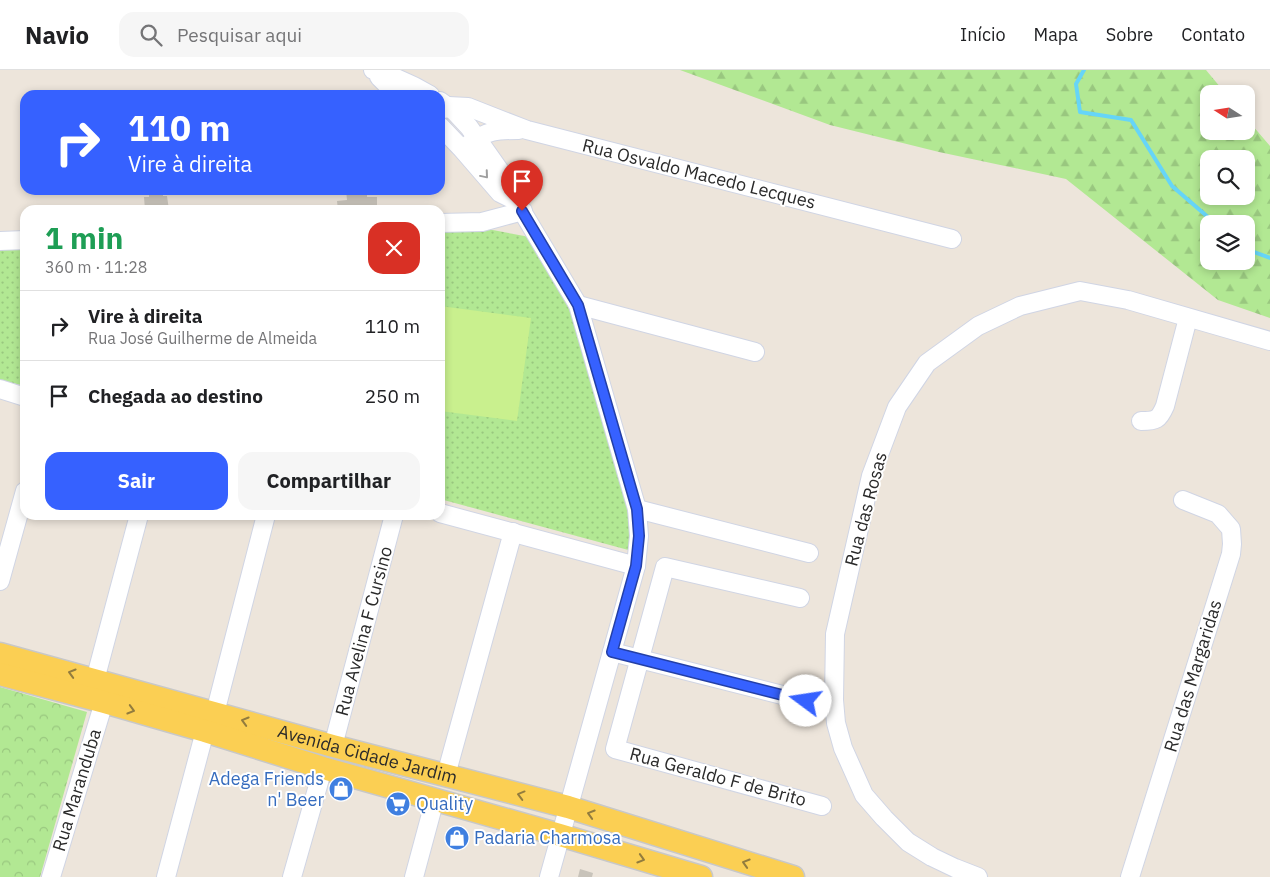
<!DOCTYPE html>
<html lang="pt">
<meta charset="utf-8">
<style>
body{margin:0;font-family:"IBM Plex Sans",sans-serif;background:#f6f6f6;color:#202124;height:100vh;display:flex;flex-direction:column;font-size:19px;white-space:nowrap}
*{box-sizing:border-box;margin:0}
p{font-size:16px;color:#757577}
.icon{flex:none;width:28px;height:28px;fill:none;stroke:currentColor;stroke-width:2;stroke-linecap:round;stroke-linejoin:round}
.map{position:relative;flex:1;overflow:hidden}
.side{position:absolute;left:20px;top:135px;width:425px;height:315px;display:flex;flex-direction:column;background:#fff;border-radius:15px;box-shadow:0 2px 8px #0003}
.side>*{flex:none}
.guide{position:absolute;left:20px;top:20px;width:425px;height:105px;border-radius:15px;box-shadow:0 2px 8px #0003;background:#3661ff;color:#fff;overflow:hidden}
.needle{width:32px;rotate:282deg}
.fabs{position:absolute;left:1200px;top:15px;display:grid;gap:10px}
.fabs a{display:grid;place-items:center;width:55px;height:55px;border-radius:10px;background:#fff;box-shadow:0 2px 8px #0003;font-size:25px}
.pin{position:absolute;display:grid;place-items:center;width:42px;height:42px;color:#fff;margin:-51px -21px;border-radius:50% 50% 50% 0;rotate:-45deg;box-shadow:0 0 5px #0007}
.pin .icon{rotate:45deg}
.me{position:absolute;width:55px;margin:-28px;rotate:284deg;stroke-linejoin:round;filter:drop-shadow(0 0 4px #0008)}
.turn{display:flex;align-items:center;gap:18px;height:105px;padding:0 25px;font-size:22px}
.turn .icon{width:65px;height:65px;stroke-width:2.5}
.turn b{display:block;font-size:35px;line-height:42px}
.round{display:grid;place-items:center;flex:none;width:52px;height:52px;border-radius:15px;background:#f6f6f6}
.headline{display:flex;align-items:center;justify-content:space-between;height:85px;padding:0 25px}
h1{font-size:30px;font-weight:800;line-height:38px;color:#1e9e55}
.action{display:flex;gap:10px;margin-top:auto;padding:10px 25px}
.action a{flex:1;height:58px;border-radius:15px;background:#3661ff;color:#fff;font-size:20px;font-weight:800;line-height:58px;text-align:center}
.action a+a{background:#f6f6f6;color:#202124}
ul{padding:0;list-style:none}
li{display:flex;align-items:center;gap:15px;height:70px;padding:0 25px;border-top:1px solid #e0e0e0}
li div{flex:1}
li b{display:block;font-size:19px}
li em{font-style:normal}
header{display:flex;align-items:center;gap:30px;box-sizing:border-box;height:70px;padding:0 25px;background:#fff;border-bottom:1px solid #e0e0e0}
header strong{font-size:24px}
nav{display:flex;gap:28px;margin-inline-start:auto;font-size:18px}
.search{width:350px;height:45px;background:#f6f6f6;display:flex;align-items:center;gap:12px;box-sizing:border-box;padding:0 18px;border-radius:15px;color:#757577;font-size:19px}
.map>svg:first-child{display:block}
.grass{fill:url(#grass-dots)}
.forest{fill:url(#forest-firs);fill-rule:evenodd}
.park{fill:url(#park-crowns)}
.pitch{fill:#c9f08e}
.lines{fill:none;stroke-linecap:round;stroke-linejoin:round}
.stream{stroke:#66d5f8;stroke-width:4}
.building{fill:#c8c3ba}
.minor-casing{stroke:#d0d5e4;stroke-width:20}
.major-casing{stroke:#c8c8c8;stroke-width:25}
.minor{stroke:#fff;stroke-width:18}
.major{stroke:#fbcf53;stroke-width:22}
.oneway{stroke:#9f9f9f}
.oneway2{stroke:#927c3e}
.route-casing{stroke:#233fa6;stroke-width:12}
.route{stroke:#3661ff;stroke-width:9}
.labels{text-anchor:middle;stroke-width:4;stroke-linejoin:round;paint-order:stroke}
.street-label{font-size:18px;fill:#2a2a2a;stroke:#fff}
.shop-label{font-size:18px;fill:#366cbe;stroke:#fff;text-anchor:start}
</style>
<header>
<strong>Navio</strong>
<div class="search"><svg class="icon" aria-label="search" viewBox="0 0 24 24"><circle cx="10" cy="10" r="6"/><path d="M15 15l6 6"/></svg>Pesquisar aqui</div>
<nav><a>Início</a><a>Mapa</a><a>Sobre</a><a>Contato</a></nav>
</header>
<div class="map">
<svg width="1270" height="807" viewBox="0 0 1270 807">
<defs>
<pattern id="grass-dots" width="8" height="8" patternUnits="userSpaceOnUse" patternTransform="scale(1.25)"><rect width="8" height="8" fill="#b2e893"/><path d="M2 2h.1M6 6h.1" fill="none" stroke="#99c77f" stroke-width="1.8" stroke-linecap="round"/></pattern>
<pattern id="forest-firs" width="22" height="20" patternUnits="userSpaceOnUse" patternTransform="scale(1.25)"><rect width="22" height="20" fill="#b2e893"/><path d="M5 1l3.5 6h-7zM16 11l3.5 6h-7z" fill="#99c77f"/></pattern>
<pattern id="park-crowns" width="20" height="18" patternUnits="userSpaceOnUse" patternTransform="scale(1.25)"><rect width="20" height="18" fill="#b2e893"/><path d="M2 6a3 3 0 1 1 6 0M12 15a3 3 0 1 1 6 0" fill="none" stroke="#99c77f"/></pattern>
</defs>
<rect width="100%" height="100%" fill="#ede5db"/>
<g class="grass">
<polygon points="482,158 535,168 572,237 629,438 632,481 440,429 440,160"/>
<polygon points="25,177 25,316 0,310 0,178"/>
</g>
<path class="forest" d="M 680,0 L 1206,0 L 1226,24 L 1209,24 L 1209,61 L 1246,61 L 1246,48 L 1270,76 L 1270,248 L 1218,230 L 1066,109 L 939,82 L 830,55 ZM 1209,89 L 1246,89 L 1246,126 L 1209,126 ZM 1209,154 L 1246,154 L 1246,191 L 1209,191 Z"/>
<polygon class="park" points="0,617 87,642 40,807 0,807"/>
<polygon class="pitch" points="440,236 531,248 517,351 440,341"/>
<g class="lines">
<g class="stream">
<polyline points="1084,0 1076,14 1080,42 1131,50 1172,116 1216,154"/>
<polyline points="1246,179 1270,188"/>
</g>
</g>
<g class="building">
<polygon points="149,120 163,120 163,126 167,126 169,140 145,140 144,127 149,127"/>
<polygon points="346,120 367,120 367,127 377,127 377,139 338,140 337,131 347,130"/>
<polygon points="580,799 593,803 592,807 578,807"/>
</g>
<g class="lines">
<defs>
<g id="minor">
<path d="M 373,0 C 393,6 412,14 430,25"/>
<polyline points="379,7 387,15 402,25"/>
<polyline points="440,31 455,42 469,57 510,115 516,131 578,235 637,439 639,466 636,496 549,807"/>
<polyline points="444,39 448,36 468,37 527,60 952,169"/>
<polyline points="440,56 462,79 500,123 516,131"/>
<path d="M 469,74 C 487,60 497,60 519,60"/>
<polyline points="440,153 482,152 523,141"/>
<polyline points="0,171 25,170"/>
<polyline points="578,235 755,282"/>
<polyline points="0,319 25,327"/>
<path d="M 1141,351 C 1156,351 1159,350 1165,336 L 1188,248"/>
<polyline points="637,439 809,483"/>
<polyline points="440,443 636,496"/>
<polyline points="0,511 25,421"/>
<polyline points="800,528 665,497 615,679 822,736"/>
<polyline points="612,582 806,631"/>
<polyline points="95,610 139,445"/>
<polyline points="215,643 266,445"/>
<polyline points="333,676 394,445"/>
<polyline points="446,705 513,462"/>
<polyline points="51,807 104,632"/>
<polyline points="166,807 205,661"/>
<polyline points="292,807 323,698"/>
<polyline points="414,807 435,729"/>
<polyline points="978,807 955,798 932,787 908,772 884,748 864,725 843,678 836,653 834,630 835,564 871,406 897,337 927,293 978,256 1020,236 1080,221 1128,230 1270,271"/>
<polyline points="1130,807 1231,484 1232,474 1231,459 1218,444 1183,430"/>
</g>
<g id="major">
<path id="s1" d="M 0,584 L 333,676 L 568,737 L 793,807"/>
<polyline points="0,604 104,632 205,661 323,698 560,765 701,807"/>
</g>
</defs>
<use href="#minor" class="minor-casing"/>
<use href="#major" class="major-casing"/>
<use href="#minor" class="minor"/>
<use href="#major" class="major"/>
</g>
<defs><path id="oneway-chevron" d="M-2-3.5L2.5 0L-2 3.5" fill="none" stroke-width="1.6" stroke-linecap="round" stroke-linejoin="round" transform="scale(1.25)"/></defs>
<use class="oneway" href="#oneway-chevron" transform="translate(485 105) rotate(50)"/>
<g class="oneway2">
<use href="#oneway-chevron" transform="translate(72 603) rotate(-164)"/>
<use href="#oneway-chevron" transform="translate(131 640) rotate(16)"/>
<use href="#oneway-chevron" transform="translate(245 651) rotate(-164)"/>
<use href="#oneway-chevron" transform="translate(521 725) rotate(-165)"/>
<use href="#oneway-chevron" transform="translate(591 744) rotate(-163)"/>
<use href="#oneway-chevron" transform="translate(641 789) rotate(17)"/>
<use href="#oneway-chevron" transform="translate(746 793) rotate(-163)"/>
</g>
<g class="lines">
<defs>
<polyline id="route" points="522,141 578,235 637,439 639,466 636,496 612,582 806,631"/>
</defs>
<use href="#route" class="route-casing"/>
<use href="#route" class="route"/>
</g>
<defs>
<symbol id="shop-disc" viewBox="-11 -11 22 22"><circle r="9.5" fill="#3f7fe0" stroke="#fff"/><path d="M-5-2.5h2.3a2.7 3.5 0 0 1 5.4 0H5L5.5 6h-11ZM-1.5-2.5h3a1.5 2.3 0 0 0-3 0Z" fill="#fff"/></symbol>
<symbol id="supermarket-disc" viewBox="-11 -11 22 22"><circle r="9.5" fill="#3f7fe0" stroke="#fff"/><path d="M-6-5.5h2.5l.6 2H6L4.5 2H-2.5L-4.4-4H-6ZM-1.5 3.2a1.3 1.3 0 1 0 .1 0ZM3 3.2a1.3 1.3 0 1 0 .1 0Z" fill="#fff"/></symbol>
</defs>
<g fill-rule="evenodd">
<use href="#shop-disc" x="327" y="705" width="28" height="28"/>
<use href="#supermarket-disc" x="384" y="720" width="28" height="28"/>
<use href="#shop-disc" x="443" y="754" width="28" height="28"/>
</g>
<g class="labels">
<g class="street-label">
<text transform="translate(699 104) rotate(14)" y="6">Rua Osvaldo Macedo Lecques</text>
<text transform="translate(866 439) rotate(-75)" y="6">Rua das Rosas</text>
<text transform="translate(364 561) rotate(-75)" y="6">Rua Avelina F Cursino</text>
<text transform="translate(1193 606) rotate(-73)" y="6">Rua das Margaridas</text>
<text dy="6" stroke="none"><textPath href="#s1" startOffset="381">Avenida Cidade Jardim</textPath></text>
<text transform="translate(718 707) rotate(15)" y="6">Rua Geraldo F de Brito</text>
<text transform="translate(77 720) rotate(-73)" y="6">Rua Maranduba</text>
</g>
<g class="shop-label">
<text x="324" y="715" text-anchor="end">Adega Friends<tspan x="324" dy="21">n' Beer</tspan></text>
<text x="416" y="740">Quality</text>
<text x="474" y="774">Padaria Charmosa</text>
</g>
</g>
</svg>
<div class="fabs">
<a><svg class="needle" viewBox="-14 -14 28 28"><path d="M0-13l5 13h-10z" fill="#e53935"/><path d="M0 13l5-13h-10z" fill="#757577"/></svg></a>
<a><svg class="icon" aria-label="search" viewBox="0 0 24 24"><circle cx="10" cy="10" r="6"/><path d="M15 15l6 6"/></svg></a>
<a><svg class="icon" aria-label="layers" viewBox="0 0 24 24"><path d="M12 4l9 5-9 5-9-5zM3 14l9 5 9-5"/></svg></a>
</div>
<div class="pin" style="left:522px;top:141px;background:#d93025"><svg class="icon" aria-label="arrive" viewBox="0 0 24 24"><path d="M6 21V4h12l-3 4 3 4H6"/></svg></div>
<svg class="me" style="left:806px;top:631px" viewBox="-20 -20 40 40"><circle r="19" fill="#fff"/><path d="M0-13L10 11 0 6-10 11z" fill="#3661ff"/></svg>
<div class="guide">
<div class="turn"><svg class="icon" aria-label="right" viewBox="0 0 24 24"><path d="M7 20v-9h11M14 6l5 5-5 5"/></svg><div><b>110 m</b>Vire à direita</div></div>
</div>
<section class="side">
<div class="headline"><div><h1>1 min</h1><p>360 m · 11:28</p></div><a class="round" style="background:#d93025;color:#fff"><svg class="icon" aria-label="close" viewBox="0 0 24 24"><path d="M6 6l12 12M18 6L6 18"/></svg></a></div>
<ul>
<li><svg class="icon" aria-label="right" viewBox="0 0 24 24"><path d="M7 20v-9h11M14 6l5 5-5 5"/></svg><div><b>Vire à direita</b><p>Rua José Guilherme de Almeida</p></div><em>110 m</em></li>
<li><svg class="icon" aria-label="arrive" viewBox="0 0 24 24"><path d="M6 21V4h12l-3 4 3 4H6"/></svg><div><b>Chegada ao destino</b></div><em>250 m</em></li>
</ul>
<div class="action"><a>Sair</a><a>Compartilhar</a></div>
</section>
</div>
